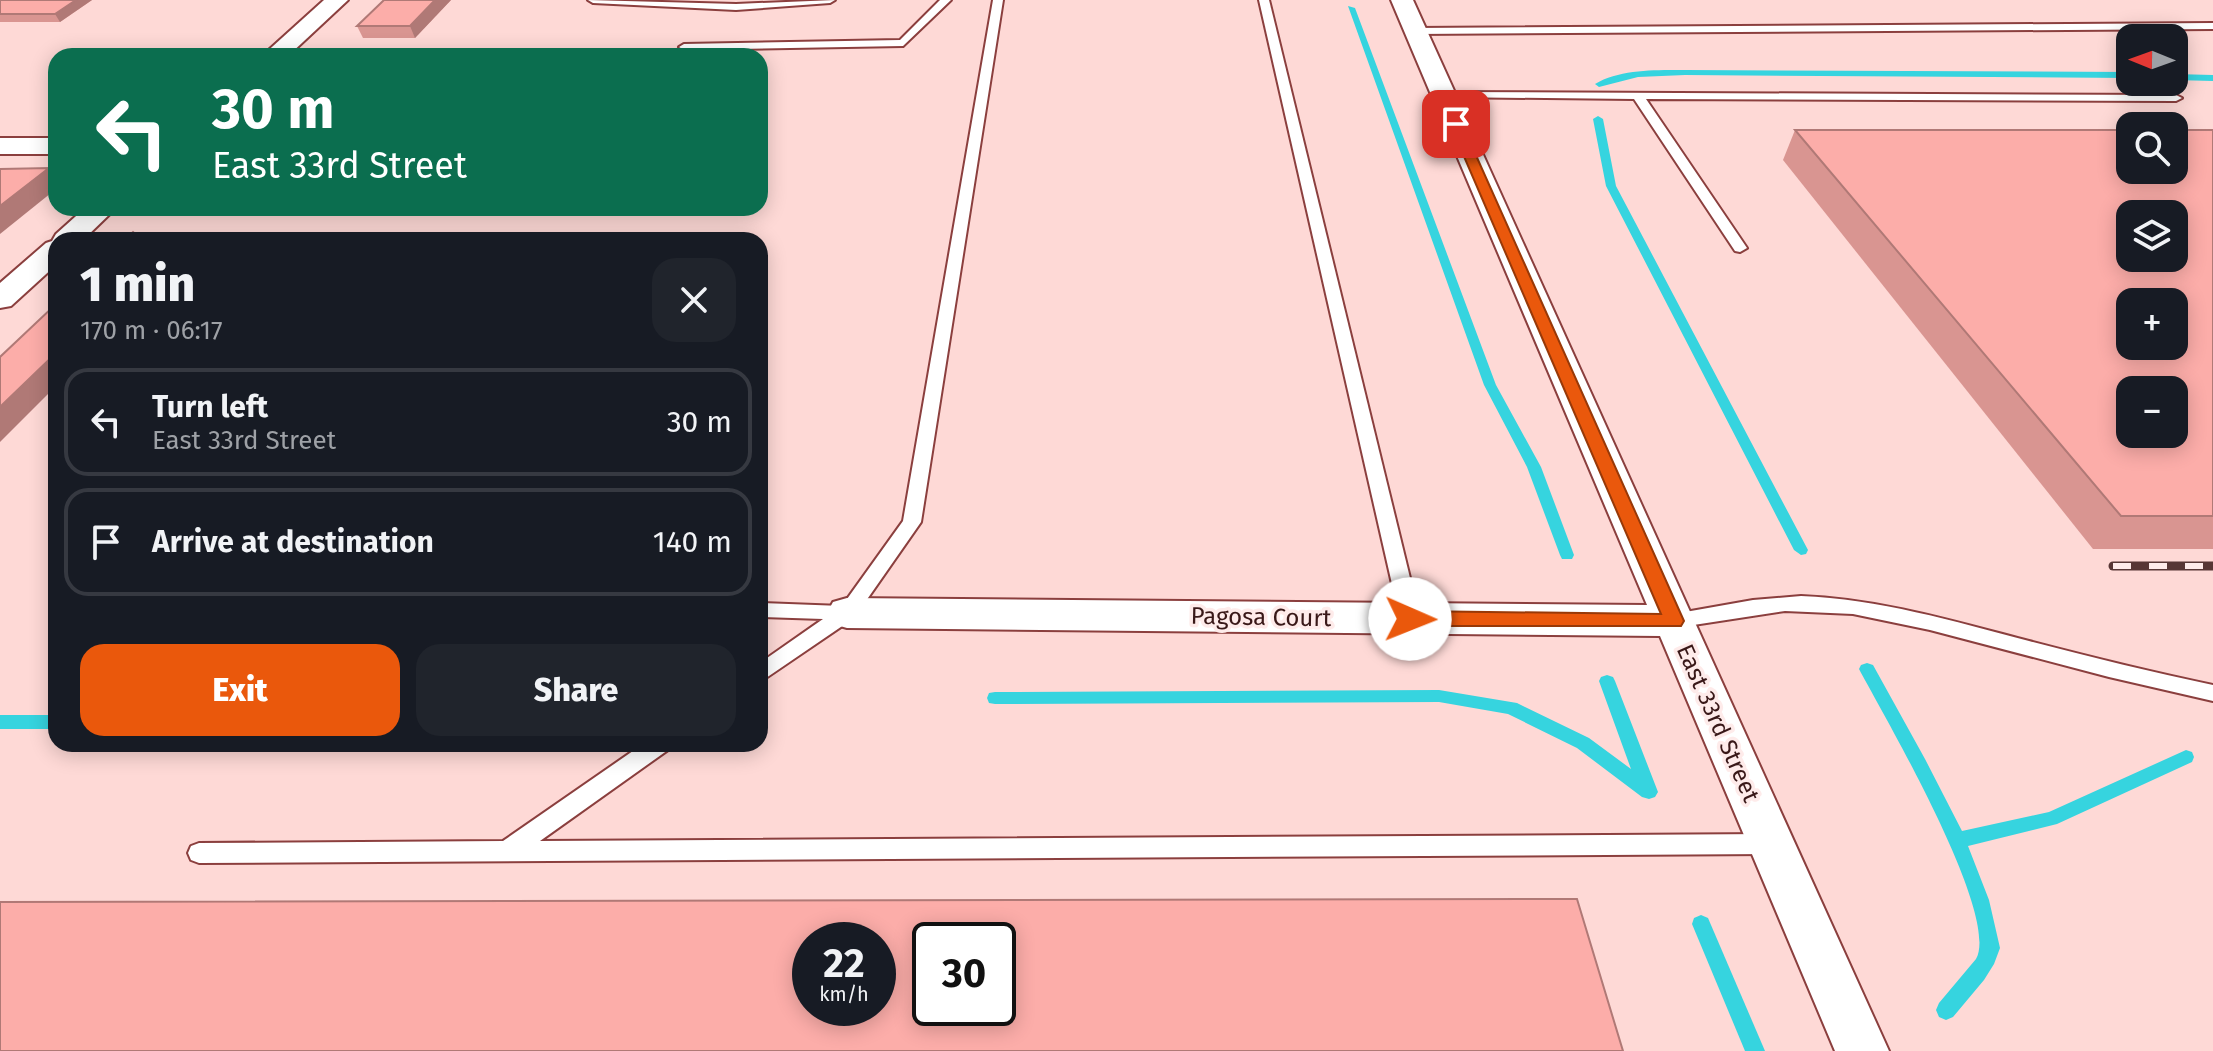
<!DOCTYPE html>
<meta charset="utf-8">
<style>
body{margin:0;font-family:"Fira Sans",sans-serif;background:#20242c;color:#f1f3f6;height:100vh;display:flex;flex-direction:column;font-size:30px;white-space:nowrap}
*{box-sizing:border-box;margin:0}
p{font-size:26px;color:#9ea1a6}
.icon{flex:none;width:44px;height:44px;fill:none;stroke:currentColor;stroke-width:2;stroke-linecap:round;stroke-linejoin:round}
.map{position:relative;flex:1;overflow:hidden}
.panel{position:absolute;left:48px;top:232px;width:720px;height:520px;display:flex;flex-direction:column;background:#171b24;border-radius:24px;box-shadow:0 4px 20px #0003}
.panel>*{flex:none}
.guide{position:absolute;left:48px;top:48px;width:720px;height:168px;border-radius:24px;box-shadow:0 4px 20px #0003;background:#0b6e4f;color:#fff;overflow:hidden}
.needle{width:52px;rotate:271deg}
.tools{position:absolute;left:2116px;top:24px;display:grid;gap:16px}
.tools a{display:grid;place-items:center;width:72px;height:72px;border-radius:16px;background:#171b24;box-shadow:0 4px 20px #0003;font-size:40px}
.speed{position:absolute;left:792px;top:922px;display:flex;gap:16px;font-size:40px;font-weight:700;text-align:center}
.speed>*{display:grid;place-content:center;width:104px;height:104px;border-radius:50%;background:#171b24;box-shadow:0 4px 20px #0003;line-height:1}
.speed small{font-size:20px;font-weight:400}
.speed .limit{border:4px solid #111;border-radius:12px;background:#fff;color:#111}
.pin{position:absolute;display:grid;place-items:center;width:68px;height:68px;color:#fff;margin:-34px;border-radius:16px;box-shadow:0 4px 12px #0006}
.me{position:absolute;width:88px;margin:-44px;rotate:91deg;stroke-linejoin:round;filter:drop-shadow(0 0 6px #0008)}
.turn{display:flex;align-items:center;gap:28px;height:168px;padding:0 32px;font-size:36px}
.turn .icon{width:104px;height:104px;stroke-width:2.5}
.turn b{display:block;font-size:56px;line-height:68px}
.round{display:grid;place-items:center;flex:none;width:84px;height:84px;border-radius:24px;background:#20242c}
.headline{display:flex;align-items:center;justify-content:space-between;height:136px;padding:0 32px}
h1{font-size:48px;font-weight:800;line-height:60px}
.button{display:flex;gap:16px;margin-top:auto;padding:16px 32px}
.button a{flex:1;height:92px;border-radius:24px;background:#ea580c;color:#fff;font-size:32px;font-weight:800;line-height:92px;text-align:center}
.button a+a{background:#20242c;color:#f1f3f6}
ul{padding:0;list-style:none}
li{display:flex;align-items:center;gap:24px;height:108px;margin:0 16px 12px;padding:0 16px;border:4px solid #363941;border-radius:24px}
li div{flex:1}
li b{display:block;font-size:30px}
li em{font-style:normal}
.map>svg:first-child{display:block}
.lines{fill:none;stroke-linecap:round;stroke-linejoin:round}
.stream{fill:#36d4df;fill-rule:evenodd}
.service-casing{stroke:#8b3f3e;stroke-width:4}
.minor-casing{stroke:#8b3f3e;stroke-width:4}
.service{fill:#fff;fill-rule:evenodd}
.minor{fill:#fff;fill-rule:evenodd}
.rail-casing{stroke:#573635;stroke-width:9}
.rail{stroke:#feebea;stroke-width:6;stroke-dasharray:18;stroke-linecap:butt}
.wall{fill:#d99591}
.shaded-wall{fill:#b07976}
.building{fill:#fcada9;stroke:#b07976;stroke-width:2;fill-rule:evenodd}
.route{fill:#ea580c;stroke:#983908;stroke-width:2}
.labels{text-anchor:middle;stroke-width:7;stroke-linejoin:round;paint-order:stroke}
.street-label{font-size:24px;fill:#391818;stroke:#feebea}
</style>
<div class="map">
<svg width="2213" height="1051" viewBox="0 0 2213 1051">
<rect width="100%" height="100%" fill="#fed9d6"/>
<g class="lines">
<g class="stream">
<polygon points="1348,6 1355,8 1496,385 1541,467 1574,555 1572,559 1562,559 1560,555 1527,467 1484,385"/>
<path d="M 1685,70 L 2130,72 L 2130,78 L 1685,75 L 1638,77 L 1599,87 L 1595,84 C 1620,69 1656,70 1685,70 Z"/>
<polygon points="2174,74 2213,75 2213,81 2174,80"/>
<polygon points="1598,116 1603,119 1616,186 1808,550 1806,554 1801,555 1794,550 1606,186 1593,119"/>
<path d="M 1867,663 L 1873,665 L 1925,759 L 1962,831 L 2049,812 L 2186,750 L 2192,752 L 2194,757 L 2192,762 L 2057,824 L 1968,846 L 1989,900 L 2000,948 L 1994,964 L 1984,980 L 1953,1017 L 1946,1020 L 1939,1017 L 1936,1010 L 1939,1003 L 1976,959 C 2001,915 1884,716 1859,669 L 1861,665 Z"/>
<polygon points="1607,675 1613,677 1615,681 1658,792 1655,797 1649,799 1642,797 1577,748 1508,714 1439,702 995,704 989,703 987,698 989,693 995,692 1439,690 1517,703 1589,738 1631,769 1599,681 1601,677"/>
<rect x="0" y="715" width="56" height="14"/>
<polygon points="1701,915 1708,918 1765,1051 1745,1051 1692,924 1694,918"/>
</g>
<defs>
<g id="service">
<polygon points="588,0 736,4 835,0 830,3 736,10 593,3"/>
<polygon points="940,0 951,0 903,46 684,50 679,47 684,44 900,40"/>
<polygon points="993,0 1003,0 921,522 854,618 760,682 760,663 823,619 760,617 760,603 842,606 903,521"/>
<polygon points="1259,0 1269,0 1420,619 1417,624 1403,624 1400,619"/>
<polygon points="2213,23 2213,29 1415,34 1410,31 1415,28"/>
<polygon points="1443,92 2176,95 2182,98 2176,101 1646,99 1747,248 1740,252 1735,251 1634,99 1439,97 1439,93"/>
<path d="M 1801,596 C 1879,599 1953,621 2029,641 C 2090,657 2151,672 2213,685 L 2213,701 L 2109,677 L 1930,630 L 1853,614 L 1785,611 L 1674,628 L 1667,626 L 1664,621 L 1667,616 L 1674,614 L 1753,600 Z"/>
<polygon points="643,744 671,744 668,750 540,841 1771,834 1779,837 1782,844 1779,851 1771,854 199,863 191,860 188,853 191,846 199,843 503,841"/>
</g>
<g id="minor">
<polygon points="324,0 348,0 288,56 262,56"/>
<polygon points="1391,0 1413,0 1889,1051 1835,1051 1660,636 847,628 833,624 827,613 833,602 847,598 1647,605"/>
<rect x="0" y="138" width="56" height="16"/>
<polygon points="85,208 116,208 83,240 56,240 56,265 11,306 0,308 0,283 46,243 52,241 56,234"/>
</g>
</defs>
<use href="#service" class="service-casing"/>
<use href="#minor" class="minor-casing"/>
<use href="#service" class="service"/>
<use href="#minor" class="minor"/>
<defs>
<polyline id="rail" points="2113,566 2213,566"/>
</defs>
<use href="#rail" class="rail-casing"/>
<use href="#rail" class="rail"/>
</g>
<g class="wall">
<polygon points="0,0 92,0 60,22 0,22"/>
<polygon points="384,0 451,0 415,38 363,38 357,26"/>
<polygon points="1795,130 2213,130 2213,549 2093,549 1783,160"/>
</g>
<g class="shaded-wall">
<polygon points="76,0 92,0 60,22 55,14"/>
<polygon points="435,0 451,0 415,38 410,26"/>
<polygon points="49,168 56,179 56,189 0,234 0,206"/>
<polygon points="56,353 56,386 0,442 0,407"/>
</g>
<g class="building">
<polygon points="0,0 76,0 55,14 0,14"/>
<polygon points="384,0 435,0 410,26 357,26"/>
<path d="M 1795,130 L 2130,130 L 2130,170 L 2174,170 L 2174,130 L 2213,130 L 2213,516 L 2121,516 ZM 2130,214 L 2174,214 L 2174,258 L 2130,258 ZM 2130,302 L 2174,302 L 2174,346 L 2130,346 ZM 2130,390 L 2174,390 L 2174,434 L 2130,434 Z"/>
<polygon points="49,168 0,206 0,169"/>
<polygon points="133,232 142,240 124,240"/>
<polygon points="56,304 56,353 0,407 0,357"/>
<path d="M 1577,899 L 1623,1051 L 0,1051 L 0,902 ZM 810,940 L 878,940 L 878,1008 L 810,1008 ZM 930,940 L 998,940 L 998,1008 L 930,1008 Z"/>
</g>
<polygon class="route" points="1456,121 1462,124 1684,621 1681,626 1410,626 1403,624 1400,619 1403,613 1410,611 1661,614 1450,124"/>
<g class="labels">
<g class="street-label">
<text transform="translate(1261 617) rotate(1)" y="8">Pagosa Court</text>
<text transform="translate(1718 723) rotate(66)" y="8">East 33rd Street</text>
</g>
</g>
</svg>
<div class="tools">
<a><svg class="needle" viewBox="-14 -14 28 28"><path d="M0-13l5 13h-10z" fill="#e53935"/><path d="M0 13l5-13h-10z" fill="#9ea1a6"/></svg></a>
<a><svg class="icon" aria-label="search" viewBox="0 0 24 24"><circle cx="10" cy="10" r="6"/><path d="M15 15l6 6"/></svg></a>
<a><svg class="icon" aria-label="layers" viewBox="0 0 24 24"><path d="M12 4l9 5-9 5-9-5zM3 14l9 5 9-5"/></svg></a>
<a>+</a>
<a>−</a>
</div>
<div class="speed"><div>22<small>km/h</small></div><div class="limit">30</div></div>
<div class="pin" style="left:1456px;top:124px;background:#d93025"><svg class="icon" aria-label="arrive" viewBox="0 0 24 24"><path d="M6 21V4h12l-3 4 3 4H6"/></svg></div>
<svg class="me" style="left:1410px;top:619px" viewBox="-20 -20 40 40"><circle r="19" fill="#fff"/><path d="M0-13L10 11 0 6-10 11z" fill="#ea580c"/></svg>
<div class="guide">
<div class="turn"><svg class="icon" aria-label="left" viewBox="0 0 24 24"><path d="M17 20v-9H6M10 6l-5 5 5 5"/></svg><div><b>30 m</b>East 33rd Street</div></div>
</div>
<section class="panel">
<div class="headline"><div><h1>1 min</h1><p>170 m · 06:17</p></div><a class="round"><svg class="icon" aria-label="close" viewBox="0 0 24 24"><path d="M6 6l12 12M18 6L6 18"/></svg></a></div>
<ul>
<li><svg class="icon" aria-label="left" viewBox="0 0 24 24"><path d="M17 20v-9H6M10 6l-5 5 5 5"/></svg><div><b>Turn left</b><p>East 33rd Street</p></div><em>30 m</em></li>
<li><svg class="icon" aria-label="arrive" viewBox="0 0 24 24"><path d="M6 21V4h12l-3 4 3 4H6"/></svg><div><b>Arrive at destination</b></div><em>140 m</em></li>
</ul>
<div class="button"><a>Exit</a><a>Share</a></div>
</section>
</div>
